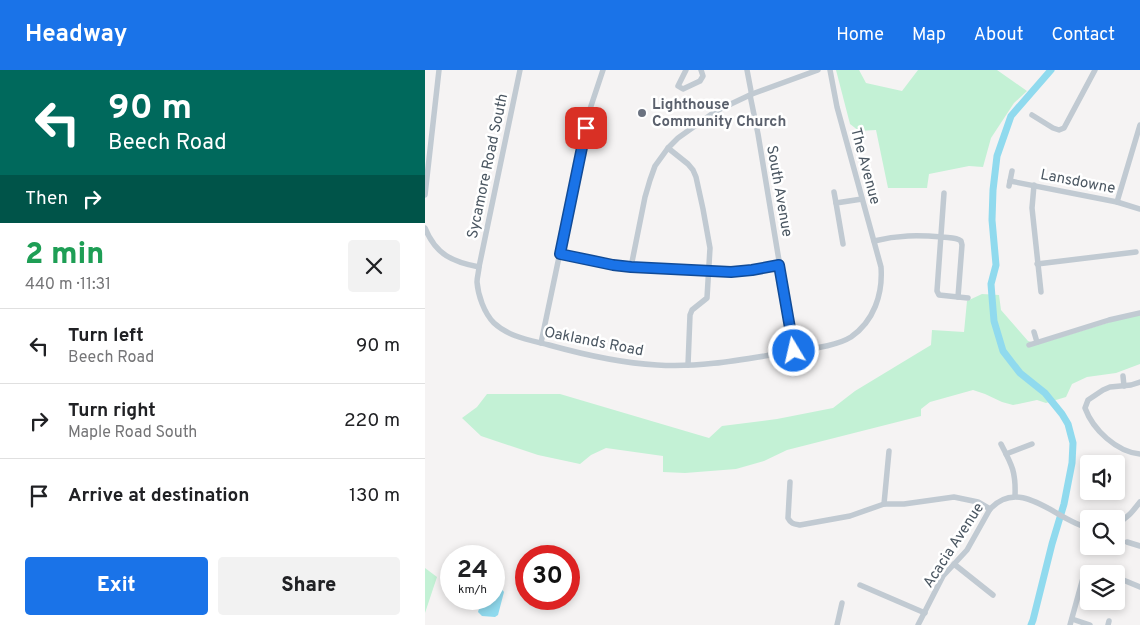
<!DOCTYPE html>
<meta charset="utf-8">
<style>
body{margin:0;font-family:Overpass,sans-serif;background:#f2f2f2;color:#202124;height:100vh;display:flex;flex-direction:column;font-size:19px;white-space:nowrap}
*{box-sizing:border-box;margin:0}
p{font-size:16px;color:#757577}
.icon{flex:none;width:28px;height:28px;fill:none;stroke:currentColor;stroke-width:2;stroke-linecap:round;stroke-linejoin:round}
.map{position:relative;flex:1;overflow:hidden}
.side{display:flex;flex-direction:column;background:#fff;width:425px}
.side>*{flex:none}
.guide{background:#00695c;color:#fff;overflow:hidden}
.tools{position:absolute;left:655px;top:385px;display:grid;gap:10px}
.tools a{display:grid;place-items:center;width:45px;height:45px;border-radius:5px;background:#fff;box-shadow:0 2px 8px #0003;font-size:25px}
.speed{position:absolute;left:15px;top:475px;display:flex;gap:10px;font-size:25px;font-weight:700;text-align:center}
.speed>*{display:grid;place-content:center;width:65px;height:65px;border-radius:50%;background:#fff;box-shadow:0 2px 8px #0003;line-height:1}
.speed small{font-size:12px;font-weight:400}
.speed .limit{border:8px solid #d22;background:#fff;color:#111}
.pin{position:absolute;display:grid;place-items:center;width:42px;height:42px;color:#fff;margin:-21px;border-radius:10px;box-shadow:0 2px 8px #0006}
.me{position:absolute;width:55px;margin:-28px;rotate:351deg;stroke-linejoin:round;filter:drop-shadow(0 0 4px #0008)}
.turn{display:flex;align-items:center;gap:18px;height:105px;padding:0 25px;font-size:22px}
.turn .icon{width:65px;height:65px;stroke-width:2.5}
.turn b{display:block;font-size:35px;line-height:42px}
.then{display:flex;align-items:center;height:48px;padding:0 25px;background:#0003;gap:10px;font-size:19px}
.round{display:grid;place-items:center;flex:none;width:52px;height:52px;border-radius:5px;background:#f2f2f2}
.overview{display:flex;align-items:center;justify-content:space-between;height:85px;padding:0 25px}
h1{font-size:30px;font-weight:800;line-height:38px;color:#1e9e55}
.cta{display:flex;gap:10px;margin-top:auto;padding:10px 25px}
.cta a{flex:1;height:58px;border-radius:5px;background:#1a73e8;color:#fff;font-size:20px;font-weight:800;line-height:58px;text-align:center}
.cta a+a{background:#f2f2f2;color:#202124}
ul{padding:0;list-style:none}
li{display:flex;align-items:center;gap:15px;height:75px;padding:0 25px;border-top:1px solid #e0e0e0}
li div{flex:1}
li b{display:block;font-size:19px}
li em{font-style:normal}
header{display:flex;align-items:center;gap:30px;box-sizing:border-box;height:70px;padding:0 25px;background:#1a73e8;color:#fff}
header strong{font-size:24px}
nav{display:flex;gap:28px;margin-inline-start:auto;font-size:18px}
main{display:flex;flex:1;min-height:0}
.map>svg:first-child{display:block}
.green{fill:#c3f1d5}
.water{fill:#90daee}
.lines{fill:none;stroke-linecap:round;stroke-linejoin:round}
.canal{stroke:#90daee;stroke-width:7}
.minor{stroke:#c1cad2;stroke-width:5.5}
.route-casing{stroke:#114b97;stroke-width:12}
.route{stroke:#1a73e8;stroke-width:9}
.worship-dot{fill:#6b7280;stroke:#fff;stroke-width:2}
.labels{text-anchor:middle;stroke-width:5;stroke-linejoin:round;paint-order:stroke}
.worship-label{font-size:15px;font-weight:bold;fill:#5b616d;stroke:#fff;text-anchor:start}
.street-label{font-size:15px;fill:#4a5661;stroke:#fff}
</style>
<header>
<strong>Headway</strong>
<nav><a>Home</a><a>Map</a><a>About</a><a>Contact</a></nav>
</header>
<main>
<section class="side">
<div class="guide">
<div class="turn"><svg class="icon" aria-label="left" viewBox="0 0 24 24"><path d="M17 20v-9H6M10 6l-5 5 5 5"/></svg><div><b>90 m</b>Beech Road</div></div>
<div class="then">Then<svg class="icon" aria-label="right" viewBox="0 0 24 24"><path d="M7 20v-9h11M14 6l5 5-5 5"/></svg></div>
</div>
<div class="overview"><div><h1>2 min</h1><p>440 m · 11:31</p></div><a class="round"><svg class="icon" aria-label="close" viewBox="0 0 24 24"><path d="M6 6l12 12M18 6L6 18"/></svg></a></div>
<ul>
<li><svg class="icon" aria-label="left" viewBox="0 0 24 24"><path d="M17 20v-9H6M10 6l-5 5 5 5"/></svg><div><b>Turn left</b><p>Beech Road</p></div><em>90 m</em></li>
<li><svg class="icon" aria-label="right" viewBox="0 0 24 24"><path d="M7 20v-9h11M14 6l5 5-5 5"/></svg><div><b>Turn right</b><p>Maple Road South</p></div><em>220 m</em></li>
<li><svg class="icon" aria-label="arrive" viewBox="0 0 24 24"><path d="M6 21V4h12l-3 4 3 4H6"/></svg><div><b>Arrive at destination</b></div><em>130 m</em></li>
</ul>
<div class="cta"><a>Exit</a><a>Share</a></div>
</section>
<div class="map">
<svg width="715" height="555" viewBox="0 0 715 555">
<rect width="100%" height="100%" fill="#f5f3f3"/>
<g class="green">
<polygon points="411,0 434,0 441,13 477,21 493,0 572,0 602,21 589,33 566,68 558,97 544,96 504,104 502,118 463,118 451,60 434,61 425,54"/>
<polygon points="557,224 574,225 576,240 603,271 614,274 705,246 715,245 715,294 691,303 662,307 647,314 641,327 621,333 612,330 588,335 577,332 560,324 548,320 505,332 496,339 496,346 362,380 339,391 311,399 260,403 238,402 238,386 181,378 166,385 155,394 113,385 56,366 37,348 52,337 62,324 135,324 284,368 297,356 352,349 408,338 430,321 506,275 507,260 539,262 542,231"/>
<polygon points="0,498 12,507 0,543"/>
</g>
<polygon class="water" points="69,516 76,518 79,522 73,545 70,547 57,546 53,542 57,529 69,529"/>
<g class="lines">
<polyline class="canal" points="606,555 608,550 627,474 639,434 647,393 648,373 643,354 637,344 620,323 595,303 578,281 569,251 567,227 566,214 571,195 567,150 568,120 572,86 586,46 626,0"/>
<g class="minor">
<path d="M 95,0 L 54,197 C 54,201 52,207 52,212 C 53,225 59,243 69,253 C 84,267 105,270 124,275 C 160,285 195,293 232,295 C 276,298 320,289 364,282 C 382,279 410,277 426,267 C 449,251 458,224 456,197 L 412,37 L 405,0"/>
<polyline points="261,0 253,16 258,19 275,11 278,6 276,0"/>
<polyline points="322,0 326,21 327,24"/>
<polyline points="325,25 333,64 369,281"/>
<polyline points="607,45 628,58 634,60 639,58 670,0"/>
<polyline points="243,78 263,94 268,100 271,107 278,139 285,178 282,228 267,240 265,245 263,295"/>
<polyline points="585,111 692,132 715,139"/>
<polyline points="609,115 607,138 616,222"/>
<polyline points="584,116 587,101"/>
<polyline points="409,122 411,133"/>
<polyline points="0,125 14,0"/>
<polyline points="692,132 715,55"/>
<path d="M 0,158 C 11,185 28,192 54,197"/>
<path d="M 449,171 C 473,165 493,165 517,167 C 524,168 531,167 536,171 L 537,175 L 533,227 L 514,225 L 512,221 L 519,123"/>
<polyline points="418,174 411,133 437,129"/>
<polyline points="135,184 188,195 206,197 306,202 327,200 355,195"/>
<polyline points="612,194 711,182"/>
<polyline points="206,197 220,127 225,110 230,96 243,78 253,68 291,41 327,24 393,0"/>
<polyline points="533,227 543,228"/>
<polyline points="609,262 612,272"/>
<polyline points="116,273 165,39 178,0"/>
<polyline points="604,275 684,250 715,243"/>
<polyline points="698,306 699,316"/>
<path d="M 715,312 L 706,315 L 685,317 L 678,320 L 663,330 L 660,338 C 668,360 692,382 715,384"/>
<path d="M 576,374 C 587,395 591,402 590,426"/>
<polyline points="581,384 607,374"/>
<path d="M 365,412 L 363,448 C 366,454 369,454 375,455 L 425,446 L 459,434 L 479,434 L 529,427 L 553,432 L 565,439"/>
<polyline points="459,434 464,381"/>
<path d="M 691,454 C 702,449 708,441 715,432"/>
<polyline points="702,472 715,476"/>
<polyline points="529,494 568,525"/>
<polyline points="691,507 715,517"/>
<polyline points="435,515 500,543"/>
<polyline points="647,549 665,555"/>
<polyline points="412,555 417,533"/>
<path d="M 493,555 L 518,506 L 542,480 L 565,439 C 596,406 632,451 664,458"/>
<path d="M 645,555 L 658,508 C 667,499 672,501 684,504"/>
<polyline points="683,555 684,551"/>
</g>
</g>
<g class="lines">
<defs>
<polyline id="route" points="161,58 135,184 188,195 206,197 306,202 327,200 354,195 369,281"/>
</defs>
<use href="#route" class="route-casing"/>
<use href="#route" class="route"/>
</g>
<circle class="worship-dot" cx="217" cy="43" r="5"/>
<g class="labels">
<g class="worship-label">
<text x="227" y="39">Lighthouse<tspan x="227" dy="17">Community Church</tspan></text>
</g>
<g class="street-label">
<text transform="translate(62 96) rotate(-78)" y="5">Sycamore Road South</text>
<text transform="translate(441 96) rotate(75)" y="5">The Avenue</text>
<text transform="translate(653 111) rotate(11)" y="5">Lansdowne</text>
<text transform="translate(355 121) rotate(80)" y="5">South Avenue</text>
<text transform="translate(169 271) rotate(11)" y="5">Oaklands Road</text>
<text transform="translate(528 475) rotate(-57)" y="5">Acacia Avenue</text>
</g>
</g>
</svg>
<div class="tools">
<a><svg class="icon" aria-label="sound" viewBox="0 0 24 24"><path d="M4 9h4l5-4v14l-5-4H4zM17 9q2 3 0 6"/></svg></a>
<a><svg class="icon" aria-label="search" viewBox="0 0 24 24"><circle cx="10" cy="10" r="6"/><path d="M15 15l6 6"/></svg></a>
<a><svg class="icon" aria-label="layers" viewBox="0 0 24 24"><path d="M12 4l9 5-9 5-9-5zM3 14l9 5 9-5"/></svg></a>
</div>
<div class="speed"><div>24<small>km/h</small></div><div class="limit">30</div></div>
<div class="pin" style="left:161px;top:58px;background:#d93025"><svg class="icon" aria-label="arrive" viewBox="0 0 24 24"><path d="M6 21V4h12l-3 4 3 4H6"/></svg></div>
<svg class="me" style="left:369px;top:281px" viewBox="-20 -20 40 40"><circle r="17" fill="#1a73e8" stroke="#fff" stroke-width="3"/><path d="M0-11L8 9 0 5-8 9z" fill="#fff"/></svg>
</div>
</main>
